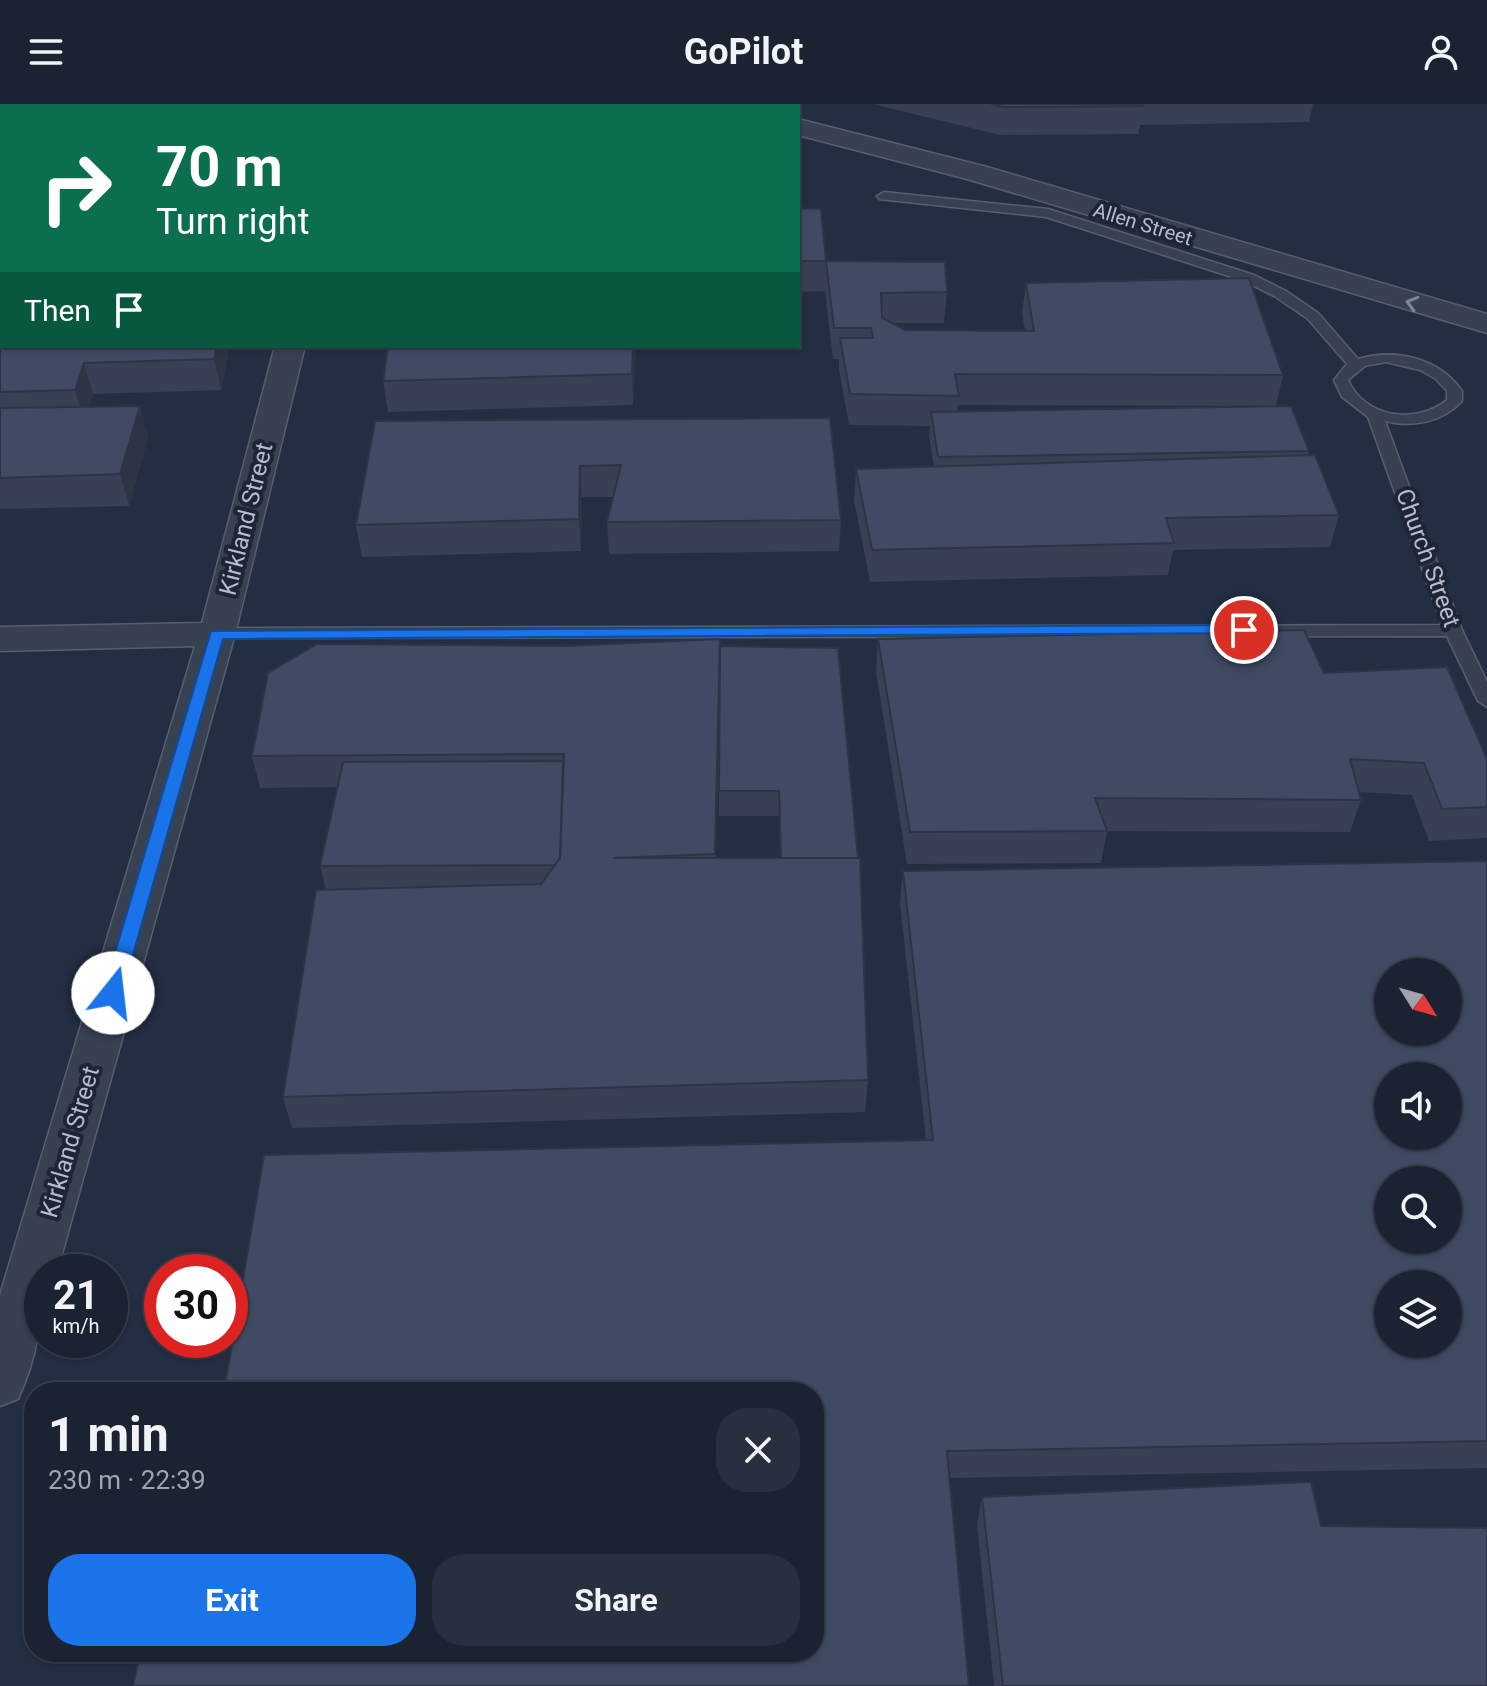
<!DOCTYPE html>
<meta charset="utf-8">
<style>
body{margin:0;font-family:Roboto,sans-serif;background:#282f3e;color:#f1f3f6;height:100vh;display:flex;flex-direction:column;font-size:30px;white-space:nowrap}
*{box-sizing:border-box;margin:0}
p{font-size:26px;color:#a0a4ac}
.icon{flex:none;width:44px;height:44px;fill:none;stroke:currentColor;stroke-width:2;stroke-linecap:round;stroke-linejoin:round}
.map{position:relative;flex:1;overflow:hidden}
.sheet{position:absolute;left:24px;top:1278px;width:800px;height:280px;display:flex;flex-direction:column;background:#1b2232;border-radius:32px;box-shadow:0 2px 6px #0004,0 0 0 2px #393f4d}
.sheet>*{flex:none}
.top-card{position:absolute;left:0px;top:0px;width:800px;height:244px;box-shadow:0 2px 6px #0004,0 0 0 2px #393f4d;background:#0b6e4f;color:#fff;overflow:hidden}
.needle{width:52px;rotate:127deg}
.buttons{position:absolute;left:1374px;top:854px;display:grid;gap:16px}
.buttons a{display:grid;place-items:center;width:88px;height:88px;border-radius:50%;background:#1b2232;box-shadow:0 2px 6px #0004,0 0 0 2px #393f4d;font-size:40px}
.speed{position:absolute;left:24px;top:1150px;display:flex;gap:16px;font-size:40px;font-weight:700;text-align:center}
.speed>*{display:grid;place-content:center;width:104px;height:104px;border-radius:50%;background:#1b2232;box-shadow:0 2px 6px #0004,0 0 0 2px #393f4d;line-height:1}
.speed small{font-size:20px;font-weight:400}
.speed .limit{border:12px solid #d22;background:#fff;color:#111}
.pin{position:absolute;display:grid;place-items:center;width:68px;height:68px;color:#fff;margin:-34px;border:4px solid #fff;border-radius:50%;box-shadow:0 2px 8px #0007}
.me{position:absolute;width:88px;margin:-44px;rotate:16deg;stroke-linejoin:round;filter:drop-shadow(0 0 6px #0008)}
.turn{display:flex;align-items:center;gap:28px;height:168px;padding:0 24px;font-size:36px}
.turn .icon{width:104px;height:104px;stroke-width:2.5}
.turn b{display:block;font-size:56px;line-height:68px}
.then{display:flex;align-items:center;height:76px;padding:0 24px;background:#0003;gap:16px;font-size:30px}
.round{display:grid;place-items:center;flex:none;width:84px;height:84px;border-radius:32px;background:#282f3e}
.summary{display:flex;align-items:center;justify-content:space-between;height:136px;padding:0 24px}
h1{font-size:48px;font-weight:700;line-height:60px}
.cta{display:flex;gap:16px;margin-top:auto;padding:16px 24px}
.cta a{flex:1;height:92px;border-radius:32px;background:#1a73e8;color:#fff;font-size:32px;font-weight:700;line-height:92px;text-align:center}
.cta a+a{background:#282f3e;color:#f1f3f6}
header{display:flex;justify-content:space-between;align-items:center;height:104px;padding:0 24px;background:#1b2232;font-size:36px;font-weight:700}
.map>svg:first-child{display:block}
.lines{fill:none;stroke-linecap:round;stroke-linejoin:round}
.service-casing{stroke:#565e6f;stroke-width:3}
.minor-casing{stroke:#565e6f;stroke-width:3}
.tertiary-casing{stroke:#565e6f;stroke-width:3}
.service{fill:#384152;fill-rule:evenodd}
.minor{fill:#384152;fill-rule:evenodd}
.tertiary{fill:#384152;fill-rule:evenodd}
.wall{fill:#374055;fill-rule:evenodd}
.shaded-wall{fill:#2d3445}
.building{fill:#404b63;stroke:#2d3445;stroke-width:2;fill-rule:evenodd}
.oneway{stroke:#7d8595}
.route{fill:#1a73e8;stroke:#114b97;stroke-width:2}
.labels{text-anchor:middle;stroke-width:8;stroke-linejoin:round;paint-order:stroke}
.far-street-label{font-size:20px;fill:#b5bccc;stroke:#1d2537}
.street-label{font-size:24px;fill:#b5bccc;stroke:#1d2537}
</style>
<header><svg class="icon" aria-label="menu" viewBox="0 0 24 24"><path d="M4 6h16M4 12h16M4 18h16"/></svg>GoPilot<svg class="icon" aria-label="person" viewBox="0 0 24 24"><circle cx="12" cy="8" r="4"/><path d="M4 21q1-7 8-7t8 7"/></svg></header>
<div class="map">
<svg width="1487" height="1582" viewBox="0 0 1487 1582">
<rect width="100%" height="100%" fill="#242e43"/>
<g class="lines">
<defs>
<g id="service">
<polygon points="754,0 768,0 753,2"/>
<path d="M 884,88 L 1048,105 L 1254,171 L 1286,187 L 1318,209 L 1358,255 C 1396,244 1439,254 1462,287 L 1462,297 C 1443,318 1412,324 1385,317 L 1462,526 L 1487,578 L 1487,603 L 1478,597 L 1447,532 L 211,534 L 208,530 L 217,524 L 1442,521 L 1368,313 L 1342,293 L 1334,276 L 1347,260 L 1308,215 L 1276,193 L 1244,177 L 1046,113 L 879,95 L 877,92 ZM 1386,258 L 1420,266 L 1436,275 L 1447,287 L 1447,296 C 1416,321 1365,314 1348,276 L 1365,262 Z"/>
</g>
<g id="minor">
<polygon points="339,0 365,0 338,2"/>
<path d="M 275,242 L 305,242 L 235,530 L 57,1168 L 42,1168 C 42,1215 38,1252 18,1295 L 0,1302 L 0,1191 L 195,542 L 0,547 L 0,523 L 202,519 Z"/>
</g>
<g id="tertiary">
<polygon points="697,0 730,0 731,2 698,2"/>
<polygon points="798,15 987,63 1487,210 1487,229 967,75 798,31"/>
</g>
</defs>
<use href="#service" class="service-casing"/>
<use href="#minor" class="minor-casing"/>
<use href="#tertiary" class="tertiary-casing"/>
<use href="#service" class="service"/>
<use href="#minor" class="minor"/>
<use href="#tertiary" class="tertiary"/>
</g>
<g class="wall">
<polygon points="0,0 271,0 272,2 2,2 2,242 230,242 221,286 93,290 89,302 140,302 148,333 129,402 0,405"/>
<polygon points="873,0 1313,0 1309,18 1140,21 1138,30 1000,31"/>
<polygon points="798,104 826,157 947,188 944,219 892,219 905,226 1025,227 1022,210 1026,179 1283,271 1276,302 958,301 957,307 1309,347 1308,352 1339,411 1330,443 1173,446 1168,471 870,478 854,396 856,365 934,362 929,332 930,322 849,321 839,265 839,255 833,255 825,187 798,188"/>
<polygon points="388,242 636,242 633,301 388,308 383,277"/>
<polygon points="830,314 841,416 839,447 609,450 607,418 613,393 582,393 581,447 362,453 356,421 375,317"/>
<polygon points="878,535 1324,569 1487,703 1487,734 1429,737 1412,691 1359,688 1361,696 1350,728 1107,727 1101,759 907,760 876,568"/>
<path d="M 720,542 L 838,544 L 868,976 L 865,1008 L 292,1024 L 283,993 L 326,786 L 320,762 L 337,683 L 260,684 L 252,652 ZM 719,599 L 719,712 L 779,712 L 780,754 L 716,754 Z"/>
<polygon points="1487,757 1487,1364 950,1374 133,1582 926,1036 900,799 903,767"/>
<polygon points="982,1393 1321,1422 1487,1582 994,1582 977,1420"/>
</g>
<g class="shaded-wall">
<polygon points="261,0 271,0 272,2 260,2"/>
<polygon points="217,242 230,242 221,286 214,255"/>
<polygon points="633,242 636,242 633,301 632,270"/>
<polygon points="84,259 93,290 84,317 75,286"/>
<polygon points="140,302 148,333 129,402 120,370"/>
<polygon points="580,362 582,393 581,447 579,415"/>
<polygon points="720,535 720,567 715,782 715,750"/>
</g>
<g class="building">
<polygon points="0,0 261,0 260,2 2,2 2,59 0,59"/>
<polygon points="991,0 1142,0 1143,2 1003,3"/>
<rect x="0" y="73" width="2" height="80"/>
<polygon points="798,104 821,105 826,157 798,157"/>
<polygon points="826,157 945,158 947,188 881,189 882,214 905,226 1034,227 1026,179 1249,174 1283,271 955,270 959,292 850,290 840,234 873,234 871,224 834,224"/>
<polygon points="0,173 2,173 2,242 217,242 214,255 84,259 75,286 0,288"/>
<polygon points="388,242 633,242 632,270 383,277"/>
<polygon points="140,302 120,370 0,374 0,304"/>
<polygon points="1291,302 1309,347 938,353 931,308"/>
<polygon points="830,314 841,416 607,418 621,361 580,362 579,415 356,421 375,317"/>
<polygon points="1315,351 1339,411 1166,414 1174,439 872,446 856,365"/>
<polygon points="1304,526 1324,569 1447,563 1487,655 1487,703 1442,705 1424,659 1350,655 1361,696 1095,694 1107,727 910,728 878,535"/>
<polygon points="720,535 715,750 613,754 860,754 868,976 283,993 316,786 541,780 560,754 564,650 252,652 268,569 317,540 567,542"/>
<polygon points="720,542 838,544 858,754 781,754 779,687 719,687"/>
<polygon points="563,657 560,754 555,761 320,762 343,658"/>
<path d="M 1487,757 L 1487,1337 L 947,1347 L 969,1582 L 133,1582 L 140,1548 L 814,1548 L 814,1288 L 224,1288 L 264,1051 L 933,1036 L 903,767 ZM 1388,868 L 1448,868 L 1448,928 L 1388,928 ZM 1388,972 L 1448,972 L 1448,1032 L 1388,1032 ZM 1388,1076 L 1448,1076 L 1448,1136 L 1388,1136 ZM 1388,1180 L 1448,1180 L 1448,1240 L 1388,1240 Z"/>
<polygon points="1311,1378 1321,1422 1487,1424 1487,1582 1003,1582 982,1393"/>
</g>
<defs><path id="oneway-chevron" d="M-2-3.5L2.5 0L-2 3.5" fill="none" stroke-width="1.6" stroke-linecap="round" stroke-linejoin="round" transform="scale(2)"/></defs>
<use class="oneway" href="#oneway-chevron" transform="translate(1412 199) rotate(-164)"/>
<polygon class="route" points="1244,521 1252,526 1250,529 223,535 122,889 113,897 103,889 211,527"/>
<g class="labels">
<g class="far-street-label">
<text transform="translate(1143 120) rotate(17)" y="7">Allen Street</text>
</g>
<g class="street-label">
<text transform="translate(246 415) rotate(-76)" y="8">Kirkland Street</text>
<text transform="translate(1428 454) rotate(70)" y="8">Church Street</text>
<text transform="translate(70 1038) rotate(-74)" y="8">Kirkland Street</text>
</g>
</g>
</svg>
<div class="buttons">
<a><svg class="needle" viewBox="-14 -14 28 28"><path d="M0-13l5 13h-10z" fill="#e53935"/><path d="M0 13l5-13h-10z" fill="#a0a4ac"/></svg></a>
<a><svg class="icon" aria-label="sound" viewBox="0 0 24 24"><path d="M4 9h4l5-4v14l-5-4H4zM17 9q2 3 0 6"/></svg></a>
<a><svg class="icon" aria-label="search" viewBox="0 0 24 24"><circle cx="10" cy="10" r="6"/><path d="M15 15l6 6"/></svg></a>
<a><svg class="icon" aria-label="layers" viewBox="0 0 24 24"><path d="M12 4l9 5-9 5-9-5zM3 14l9 5 9-5"/></svg></a>
</div>
<div class="speed"><div>21<small>km/h</small></div><div class="limit">30</div></div>
<div class="pin" style="left:1244px;top:526px;background:#d93025"><svg class="icon" aria-label="arrive" viewBox="0 0 24 24"><path d="M6 21V4h12l-3 4 3 4H6"/></svg></div>
<svg class="me" style="left:113px;top:889px" viewBox="-20 -20 40 40"><circle r="19" fill="#fff"/><path d="M0-13L10 11 0 6-10 11z" fill="#1a73e8"/></svg>
<div class="top-card">
<div class="turn"><svg class="icon" aria-label="right" viewBox="0 0 24 24"><path d="M7 20v-9h11M14 6l5 5-5 5"/></svg><div><b>70 m</b>Turn right</div></div>
<div class="then">Then<svg class="icon" aria-label="arrive" viewBox="0 0 24 24"><path d="M6 21V4h12l-3 4 3 4H6"/></svg></div>
</div>
<section class="sheet">
<div class="summary"><div><h1>1 min</h1><p>230 m · 22:39</p></div><a class="round"><svg class="icon" aria-label="close" viewBox="0 0 24 24"><path d="M6 6l12 12M18 6L6 18"/></svg></a></div>
<div class="cta"><a>Exit</a><a>Share</a></div>
</section>
</div>
